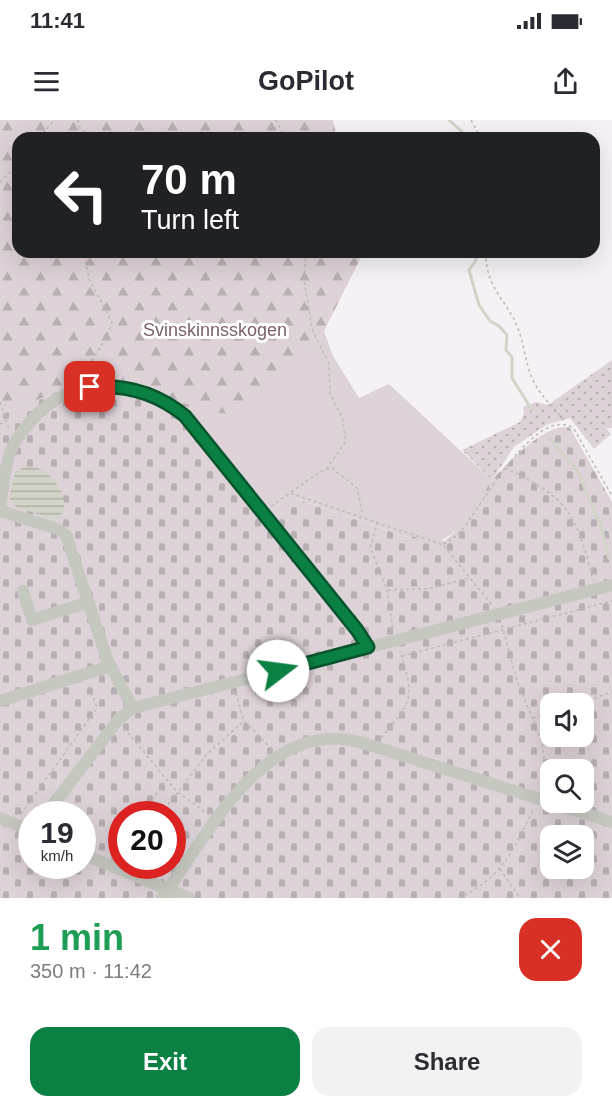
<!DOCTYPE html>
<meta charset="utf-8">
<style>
body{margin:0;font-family:Arial,sans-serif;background:#f2f2f3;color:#2b2b33;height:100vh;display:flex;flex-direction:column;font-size:22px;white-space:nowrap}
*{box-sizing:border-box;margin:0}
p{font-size:20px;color:#7c7c81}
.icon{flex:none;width:33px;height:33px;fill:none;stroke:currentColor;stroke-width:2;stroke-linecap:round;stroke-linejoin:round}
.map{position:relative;height:778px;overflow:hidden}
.side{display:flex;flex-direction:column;background:#fff;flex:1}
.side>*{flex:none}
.banner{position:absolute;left:12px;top:12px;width:588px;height:126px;border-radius:18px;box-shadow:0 6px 24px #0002;background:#202124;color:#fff;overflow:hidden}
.controls{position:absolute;left:540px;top:573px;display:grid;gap:12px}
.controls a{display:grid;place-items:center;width:54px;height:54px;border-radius:12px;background:#fff;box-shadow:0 6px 24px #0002;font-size:30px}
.speed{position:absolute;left:18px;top:681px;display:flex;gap:12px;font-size:30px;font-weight:700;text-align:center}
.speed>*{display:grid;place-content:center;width:78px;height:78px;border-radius:50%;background:#fff;box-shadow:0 6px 24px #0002;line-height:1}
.speed small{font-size:15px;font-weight:400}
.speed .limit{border:9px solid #d22;background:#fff;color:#111}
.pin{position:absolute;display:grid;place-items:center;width:51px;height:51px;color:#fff;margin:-26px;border-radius:12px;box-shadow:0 3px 9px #0006}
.me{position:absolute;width:66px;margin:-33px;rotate:75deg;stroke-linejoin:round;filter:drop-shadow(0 0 4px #0008)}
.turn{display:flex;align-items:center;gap:21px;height:126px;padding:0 30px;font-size:27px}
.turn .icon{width:78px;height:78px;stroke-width:2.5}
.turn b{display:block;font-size:42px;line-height:51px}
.round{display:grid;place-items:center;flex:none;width:63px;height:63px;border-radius:18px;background:#f2f2f3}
.head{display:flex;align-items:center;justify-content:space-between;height:102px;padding:0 30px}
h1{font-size:36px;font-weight:700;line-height:45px;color:#1e9e55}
.button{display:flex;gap:12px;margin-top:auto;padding:12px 30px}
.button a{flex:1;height:69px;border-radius:18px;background:#0b8043;color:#fff;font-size:24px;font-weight:700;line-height:69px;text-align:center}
.button a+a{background:#f2f2f3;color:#2b2b33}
.status{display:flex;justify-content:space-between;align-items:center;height:42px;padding:0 30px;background:#fff;direction:ltr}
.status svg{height:16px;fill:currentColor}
header{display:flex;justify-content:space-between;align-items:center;height:78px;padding:0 30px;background:#fff;font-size:27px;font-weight:700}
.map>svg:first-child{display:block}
.grass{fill:url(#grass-dots)}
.forest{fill:url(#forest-firs)}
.cemetery{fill:url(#cemetery-stones);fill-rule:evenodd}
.park{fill:#ddd2d8}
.water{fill:url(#water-rules)}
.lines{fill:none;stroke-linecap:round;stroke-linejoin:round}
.stream{stroke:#d2d4c7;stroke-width:3}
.path{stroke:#babcb5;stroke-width:1.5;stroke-dasharray:3 3;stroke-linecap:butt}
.minor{stroke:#c5c8bf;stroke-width:12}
.route-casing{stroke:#07532c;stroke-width:15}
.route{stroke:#0b8043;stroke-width:10}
.labels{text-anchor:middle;stroke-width:6;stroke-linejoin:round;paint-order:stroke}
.park-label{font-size:18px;fill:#7b616b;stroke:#fff}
</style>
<div class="status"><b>11:41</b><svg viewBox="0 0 49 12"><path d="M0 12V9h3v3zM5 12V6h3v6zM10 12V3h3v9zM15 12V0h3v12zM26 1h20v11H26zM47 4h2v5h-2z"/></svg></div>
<header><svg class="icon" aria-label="menu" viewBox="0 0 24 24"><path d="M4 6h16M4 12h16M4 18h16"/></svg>GoPilot<svg class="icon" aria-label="share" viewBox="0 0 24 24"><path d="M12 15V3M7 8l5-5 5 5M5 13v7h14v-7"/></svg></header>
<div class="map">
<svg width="612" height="778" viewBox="0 0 612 778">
<defs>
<pattern id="grass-dots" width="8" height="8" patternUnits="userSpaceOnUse" patternTransform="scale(1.5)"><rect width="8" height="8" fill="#ddd2d8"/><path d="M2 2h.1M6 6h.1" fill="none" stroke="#b8afb2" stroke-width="1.8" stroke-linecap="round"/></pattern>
<pattern id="forest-firs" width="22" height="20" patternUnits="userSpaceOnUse" patternTransform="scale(1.5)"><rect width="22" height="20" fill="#ddd2d8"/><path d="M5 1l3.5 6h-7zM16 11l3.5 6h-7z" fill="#b8afb2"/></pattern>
<pattern id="cemetery-stones" width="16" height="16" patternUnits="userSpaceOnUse" patternTransform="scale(1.5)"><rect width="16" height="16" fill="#ddd2d8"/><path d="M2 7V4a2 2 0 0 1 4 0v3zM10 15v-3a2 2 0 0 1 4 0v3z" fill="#b8afb2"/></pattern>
<pattern id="water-rules" width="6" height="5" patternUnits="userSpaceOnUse" patternTransform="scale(1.5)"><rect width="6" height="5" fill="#d2d4c7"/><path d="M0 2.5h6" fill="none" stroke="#afb1a5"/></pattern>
</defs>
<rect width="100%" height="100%" fill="#f5f1f5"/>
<polygon class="grass" points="612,240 612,308 606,308 611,314 594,329 570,298 548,304 514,327 492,360 462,330 520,302 524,294 523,287 536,282 548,285"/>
<polygon class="forest" points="0,0 333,0 337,18 18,18 18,132 358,132 361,137 324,211 282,253 244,298 72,266 0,295"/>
<path class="cemetery" d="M 72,266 L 141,266 L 199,289 L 191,297 L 272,396 L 278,386 L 294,378 L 410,418 L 413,416 L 444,421 C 467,405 475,381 492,360 C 506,344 549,300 570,308 L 612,382 L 612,778 L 0,778 L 0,295 ZM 550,584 L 584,584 L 584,616 L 550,616 ZM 550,650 L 584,650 L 584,682 L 550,682 ZM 32,694 L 82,694 L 82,746 L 32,746 ZM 122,694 L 172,694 L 172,746 L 122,746 ZM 550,716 L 584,716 L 584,748 L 550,748 Z"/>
<path class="park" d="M 324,211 L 333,236 L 359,278 L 389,264 L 492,360 C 475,386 462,416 430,425 L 413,416 L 410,418 L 295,378 L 278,386 L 271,397 L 191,297 L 199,289 L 244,297 L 281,253 Z"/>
<path class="water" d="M 23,347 C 27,347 33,347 37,348 C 55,354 76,386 56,400 L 16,387 L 9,377 L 15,353 Z"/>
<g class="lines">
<g class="stream">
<polyline points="449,0 469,18"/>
<polyline points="476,132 476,140 469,150 479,185 490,201 499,206 507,215 506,230 512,237 512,258 532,290"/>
<polyline points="550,319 577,350 602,409 609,438"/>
</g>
<g class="path">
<polyline points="78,0 80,8 91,18"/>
<polyline points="276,0 285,18"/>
<polyline points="471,0 481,18"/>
<polyline points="39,18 54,0"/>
<polyline points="0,62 18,44"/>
<polyline points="306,132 304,159 312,209 329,244 330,274 342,297 346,321 327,348"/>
<path d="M 486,132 C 485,169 508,180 519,211 C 525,229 526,247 535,264 C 543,279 556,289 566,303"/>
<path d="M 84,257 C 91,237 107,223 112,202 L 89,159 L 84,132"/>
<polyline points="0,282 9,309"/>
<polyline points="0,304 5,302"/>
<path d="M 505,348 C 569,378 576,393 593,460"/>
<polyline points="291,372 321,351 332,348 357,368 363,395"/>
<polyline points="271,386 290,373 443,425 492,485"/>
<polyline points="378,402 370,427 387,470 393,510"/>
<path d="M 443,424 C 450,420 457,416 462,410 C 480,388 538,281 574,309 L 612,376"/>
<polyline points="388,470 427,469 469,458"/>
<polyline points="502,505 517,561 542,622 544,639 543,667"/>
<polyline points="402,536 612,481"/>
<polyline points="236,573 244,601 271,628"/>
<polyline points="577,584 612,572"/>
<polyline points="533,598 550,592"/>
<polyline points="124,608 177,672 208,694"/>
<path d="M 381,618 C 413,580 415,579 400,531"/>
<polyline points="21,694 97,588 88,563"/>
<polyline points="141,694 166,661"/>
<polyline points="161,694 208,633 244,601"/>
<polyline points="111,734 122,720"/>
<polyline points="500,749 520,778"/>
<path d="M 459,778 C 502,758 514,729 534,688"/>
</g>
<g class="minor">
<path d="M 0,385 C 4,366 5,339 15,322 C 28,301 49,280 73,271 C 110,256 162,270 188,300 L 357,510 L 368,527"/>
<polyline points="0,391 58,409 66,415 108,542 133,588"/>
<polyline points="23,471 32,500 89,482"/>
<polyline points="0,581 110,546"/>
<polyline points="46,694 118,600 133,588 612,465"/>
<polyline points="0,698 32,711"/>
<polyline points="82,734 189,778"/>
<path d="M 162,778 C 209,714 263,598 360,622 L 612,702"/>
</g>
</g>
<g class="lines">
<defs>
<path id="route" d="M 90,267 C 126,264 157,273 185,296 L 357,510 L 368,527 L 278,551"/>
</defs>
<use href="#route" class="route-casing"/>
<use href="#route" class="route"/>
</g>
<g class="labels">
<g class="park-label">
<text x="215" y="216">Svinskinnsskogen</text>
</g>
</g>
</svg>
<div class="controls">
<a><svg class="icon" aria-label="sound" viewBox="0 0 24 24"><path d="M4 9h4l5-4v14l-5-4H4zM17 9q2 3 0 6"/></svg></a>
<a><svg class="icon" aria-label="search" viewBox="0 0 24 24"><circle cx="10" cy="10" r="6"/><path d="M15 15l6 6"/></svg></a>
<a><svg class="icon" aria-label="layers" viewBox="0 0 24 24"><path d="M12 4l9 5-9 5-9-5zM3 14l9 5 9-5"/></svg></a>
</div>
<div class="speed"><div>19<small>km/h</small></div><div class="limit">20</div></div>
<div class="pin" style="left:90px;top:267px;background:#d93025"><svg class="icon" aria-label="arrive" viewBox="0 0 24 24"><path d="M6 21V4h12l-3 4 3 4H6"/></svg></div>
<svg class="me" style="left:278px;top:551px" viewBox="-20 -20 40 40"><circle r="19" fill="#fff"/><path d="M0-13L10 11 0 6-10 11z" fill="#0b8043"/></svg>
<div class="banner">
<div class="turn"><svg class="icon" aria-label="left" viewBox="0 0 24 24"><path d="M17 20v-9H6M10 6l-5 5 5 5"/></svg><div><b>70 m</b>Turn left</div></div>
</div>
</div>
<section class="side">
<div class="head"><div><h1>1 min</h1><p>350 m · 11:42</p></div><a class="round" style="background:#d93025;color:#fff"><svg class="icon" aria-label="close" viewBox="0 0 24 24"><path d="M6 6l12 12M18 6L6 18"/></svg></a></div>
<div class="button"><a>Exit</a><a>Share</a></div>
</section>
